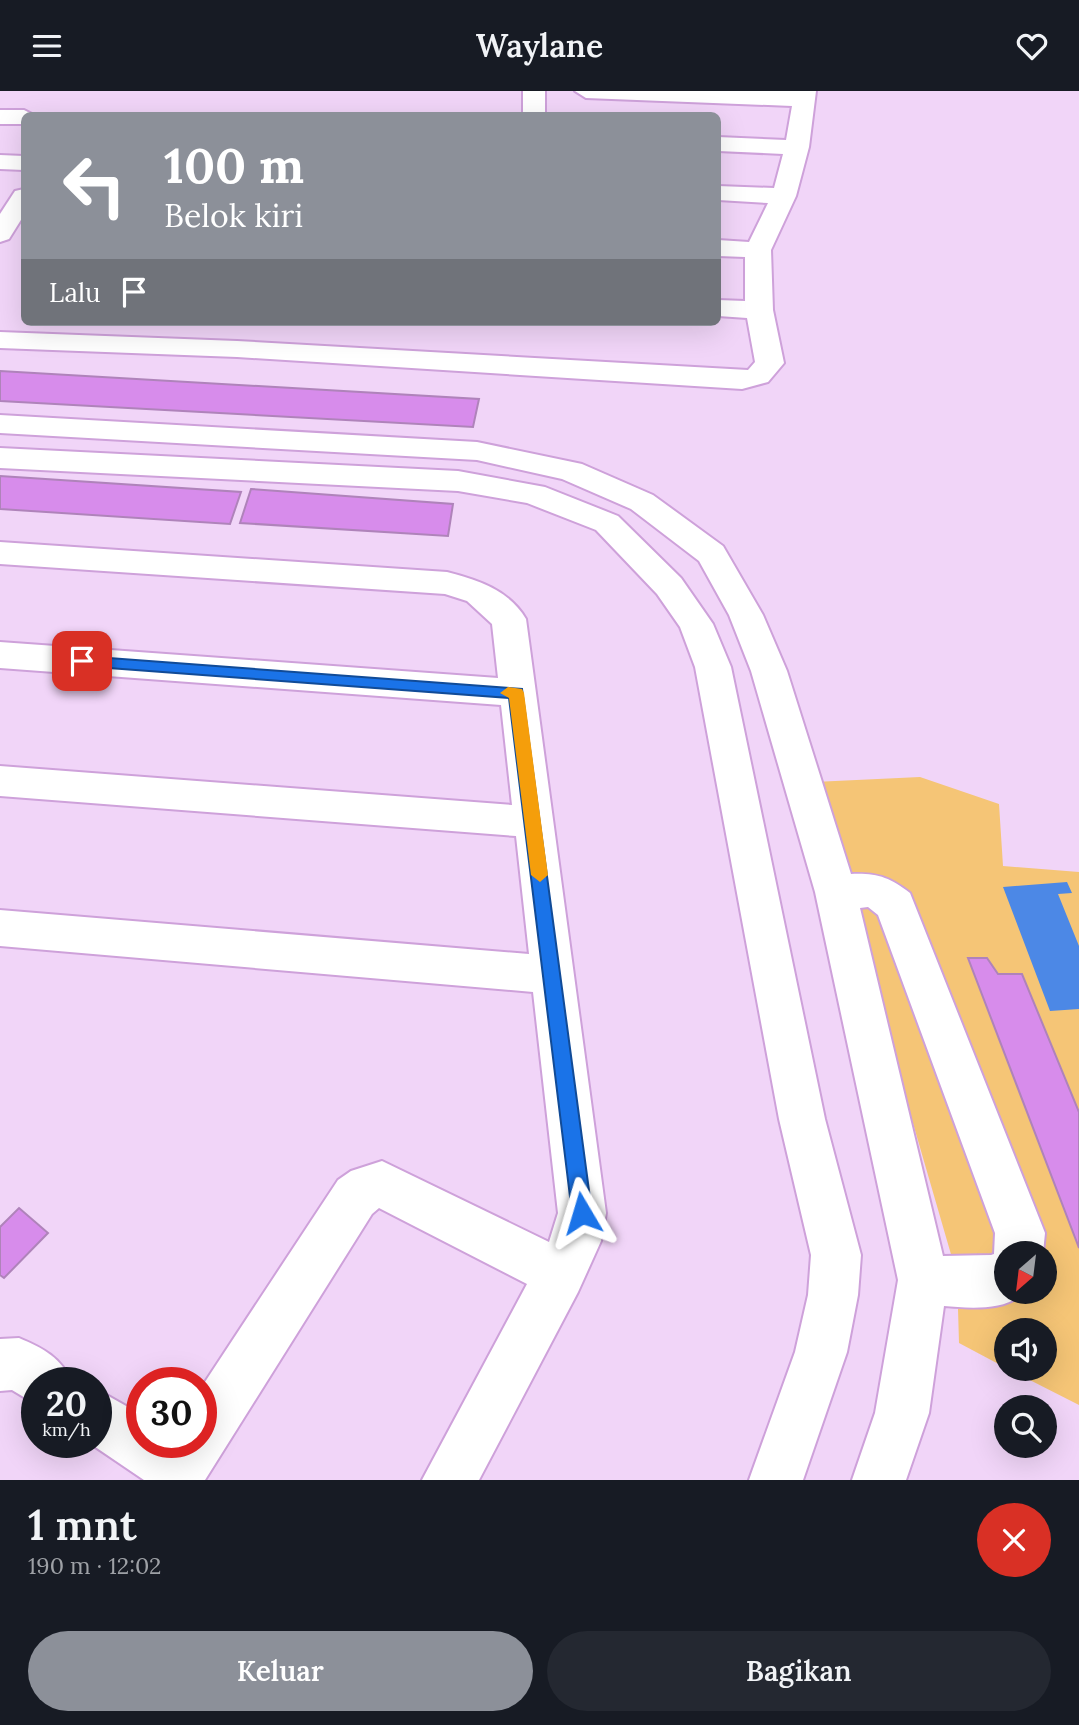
<!DOCTYPE html>
<html lang="id">
<meta charset="utf-8">
<style>
body{margin:0;font-family:Lora,serif;background:#242831;color:#f1f3f6;height:100vh;display:flex;flex-direction:column;font-size:26px;white-space:nowrap}
*{box-sizing:border-box;margin:0}
p{font-size:23px;color:#9ea1a6}
.icon{flex:none;width:38px;height:38px;fill:none;stroke:currentColor;stroke-width:2;stroke-linecap:round;stroke-linejoin:round}
.map{position:relative;height:1389px;overflow:hidden}
.details{display:flex;flex-direction:column;background:#171b24;flex:1}
.details>*{flex:none}
.hud{position:absolute;left:21px;top:21px;width:700px;height:214px;border-radius:10px;box-shadow:0 7px 28px #0002;background:#8c9099;color:#fff;overflow:hidden}
.needle{width:46px;rotate:208deg}
.fabs{position:absolute;left:994px;top:1150px;display:grid;gap:14px}
.fabs a{display:grid;place-items:center;width:63px;height:63px;border-radius:50%;background:#171b24;box-shadow:0 7px 28px #0002;font-size:35px}
.speed{position:absolute;left:21px;top:1276px;display:flex;gap:14px;font-size:35px;font-weight:700;text-align:center}
.speed>*{display:grid;place-content:center;width:91px;height:91px;border-radius:50%;background:#171b24;box-shadow:0 7px 28px #0002;line-height:1}
.speed small{font-size:18px;font-weight:400}
.speed .limit{border:10px solid #d22;background:#fff;color:#111}
.pin{position:absolute;display:grid;place-items:center;width:60px;height:60px;color:#fff;margin:-30px;border-radius:14px;box-shadow:0 4px 10px #0006}
.me{position:absolute;width:77px;margin:-38px;rotate:353deg;stroke-linejoin:round;filter:drop-shadow(0 0 5px #0008)}
.turn{display:flex;align-items:center;gap:24px;height:147px;padding:0 28px;font-size:32px}
.turn .icon{width:91px;height:91px;stroke-width:2.5}
.turn b{display:block;font-size:49px;line-height:60px}
.then{display:flex;align-items:center;height:66px;padding:0 28px;background:#0003;gap:14px;font-size:26px}
.round{display:grid;place-items:center;flex:none;width:74px;height:74px;border-radius:37px;background:#242831}
.headline{display:flex;align-items:center;justify-content:space-between;height:119px;padding:0 28px}
h1{font-size:42px;font-weight:600;line-height:52px}
.action{display:flex;gap:14px;margin-top:auto;padding:14px 28px}
.action a{flex:1;height:80px;border-radius:42px;background:#8c9099;color:#fff;font-size:28px;font-weight:600;line-height:80px;text-align:center}
.action a+a{background:#242831;color:#f1f3f6}
header{display:flex;justify-content:space-between;align-items:center;height:91px;padding:0 28px;background:#171b24;font-size:32px;font-weight:600}
.map>svg:first-child{display:block}
.green{fill:#f5c576;fill-rule:evenodd}
.water{fill:#4c88e6}
.building{fill:#d78ceb;stroke:#af83ba;stroke-width:2}
.lines{fill:none;stroke-linecap:round;stroke-linejoin:round}
.minor-casing{stroke:#cea1da;stroke-width:4}
.minor{fill:#fff;fill-rule:evenodd}
.route{fill:#1a73e8;stroke:#114b97;stroke-width:2}
.slow{fill:#f59e0b}
</style>
<header><svg class="icon" aria-label="menu" viewBox="0 0 24 24"><path d="M4 6h16M4 12h16M4 18h16"/></svg>Waylane<svg class="icon" aria-label="heart" viewBox="0 0 24 24"><path d="M12 20l-8-8c-3-5 5-10 8-4 3-6 11-1 8 4z"/></svg></header>
<div class="map">
<svg width="1079" height="1389" viewBox="0 0 1079 1389">
<rect width="100%" height="100%" fill="#f1d5f8"/>
<path class="green" d="M 920,686 L 999,713 L 1003,775 L 1079,781 L 1079,1314 L 1008,1278 L 1045,1278 L 1045,1239 L 1006,1239 L 1006,1277 L 959,1252 L 957,1184 L 814,691 ZM 1006,1162 L 1045,1162 L 1045,1200 L 1006,1200 Z"/>
<polygon class="water" points="1067,791 1072,802 1058,803 1079,855 1079,918 1050,920 1003,796"/>
<g class="building">
<polygon points="0,280 479,308 473,336 0,310"/>
<polygon points="0,385 241,401 230,433 0,418"/>
<polygon points="251,398 453,413 448,445 240,432"/>
<polygon points="968,867 987,867 998,883 1022,883 1079,1021 1079,1157"/>
<polygon points="19,1117 48,1142 4,1187 0,1184 0,1136"/>
</g>
<g class="lines">
<defs>
<g id="minor">
<rect x="523" y="0" width="22" height="24"/>
<polygon points="575,0 816,0 809,56 796,105 771,159 773,219 784,272 768,291 742,298 237,266 0,257 0,241 237,250 748,279 755,271 747,227 718,225 718,209 745,210 745,166 718,165 718,149 749,151 768,112 718,109 718,95 774,97 783,63 718,60 718,46 786,49 792,15 586,7"/>
<polygon points="0,19 24,19 34,24 24,24 24,33 0,33"/>
<polygon points="0,64 24,65 24,79 0,78"/>
<polygon points="24,98 24,124 9,148 0,151 0,123 15,100"/>
<path d="M 0,324 L 477,351 L 582,373 L 653,404 L 723,455 L 763,524 L 787,580 L 851,783 C 877,782 889,786 910,802 L 1045,1142 L 1043,1162 L 1006,1162 L 1006,1200 L 1024,1200 C 1008,1221 967,1217 944,1215 L 929,1322 L 906,1389 L 852,1389 L 875,1322 L 898,1189 L 815,801 L 751,580 L 729,524 L 699,470 L 631,418 L 562,388 L 477,369 L 0,342 ZM 868,816 L 878,824 L 995,1142 L 994,1163 L 991,1164 L 943,1165 L 860,817 Z"/>
<polygon points="0,357 458,380 545,396 618,425 681,487 713,533 731,576 825,1028 861,1164 858,1204 847,1261 803,1389 749,1389 795,1261 808,1204 811,1164 779,1028 695,576 680,536 657,503 596,439 527,412 458,400 0,377"/>
<path d="M 0,451 L 447,481 C 478,489 509,499 526,528 L 606,1122 L 601,1150 L 578,1201 L 479,1389 L 422,1389 L 527,1193 L 379,1117 L 372,1123 L 205,1389 L 144,1389 L 88,1351 L 96,1351 L 96,1298 L 142,1324 L 142,1351 L 201,1351 L 201,1297 L 338,1089 L 351,1080 L 382,1070 L 549,1151 L 558,1122 L 533,901 L 0,855 L 0,819 L 529,863 L 516,745 L 0,705 L 0,675 L 512,714 L 501,614 L 0,577 L 0,551 L 498,587 L 492,533 L 467,510 L 445,503 L 0,473 Z"/>
<path d="M 19,1247 C 43,1257 62,1267 72,1292 L 37,1292 L 37,1314 L 12,1299 L 0,1300 L 0,1248 Z"/>
</g>
</defs>
<use href="#minor" class="minor-casing"/>
<use href="#minor" class="minor"/>
</g>
<polygon class="route" points="82,565 522,598 592,1122 590,1129 582,1132 575,1129 572,1122 509,607 82,575 74,570"/>
<polygon class="slow" points="508,596 522,598 524,602 548,784 540,791 531,784 509,607 500,602"/>
</svg>
<div class="fabs">
<a><svg class="needle" viewBox="-14 -14 28 28"><path d="M0-13l5 13h-10z" fill="#e53935"/><path d="M0 13l5-13h-10z" fill="#9ea1a6"/></svg></a>
<a><svg class="icon" aria-label="sound" viewBox="0 0 24 24"><path d="M4 9h4l5-4v14l-5-4H4zM17 9q2 3 0 6"/></svg></a>
<a><svg class="icon" aria-label="search" viewBox="0 0 24 24"><circle cx="10" cy="10" r="6"/><path d="M15 15l6 6"/></svg></a>
</div>
<div class="speed"><div>20<small>km/h</small></div><div class="limit">30</div></div>
<div class="pin" style="left:82px;top:570px;background:#d93025"><svg class="icon" aria-label="arrive" viewBox="0 0 24 24"><path d="M6 21V4h12l-3 4 3 4H6"/></svg></div>
<svg class="me" style="left:582px;top:1122px" viewBox="-20 -20 40 40"><path d="M0-17L14 15 0 8-14 15z" fill="#1a73e8" stroke="#fff" stroke-width="4"/></svg>
<div class="hud">
<div class="turn"><svg class="icon" aria-label="left" viewBox="0 0 24 24"><path d="M17 20v-9H6M10 6l-5 5 5 5"/></svg><div><b>100 m</b>Belok kiri</div></div>
<div class="then">Lalu<svg class="icon" aria-label="arrive" viewBox="0 0 24 24"><path d="M6 21V4h12l-3 4 3 4H6"/></svg></div>
</div>
</div>
<section class="details">
<div class="headline"><div><h1>1 mnt</h1><p>190 m · 12:02</p></div><a class="round" style="background:#d93025;color:#fff"><svg class="icon" aria-label="close" viewBox="0 0 24 24"><path d="M6 6l12 12M18 6L6 18"/></svg></a></div>
<div class="action"><a>Keluar</a><a>Bagikan</a></div>
</section>
